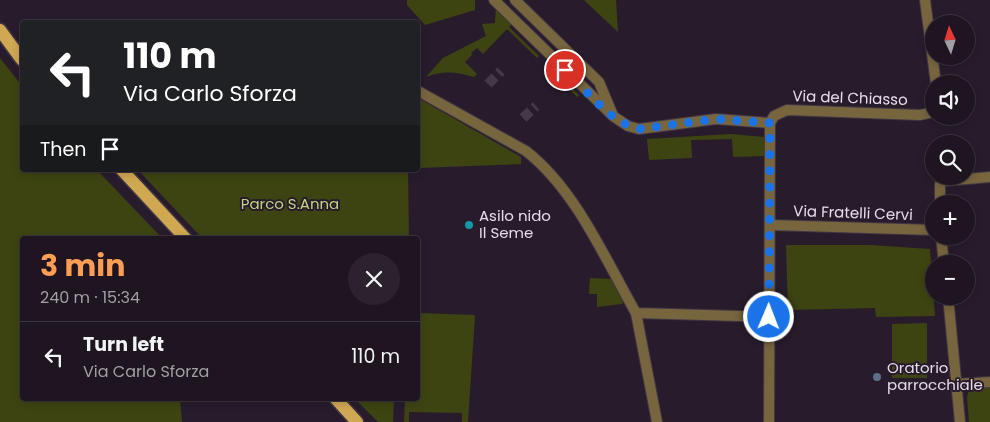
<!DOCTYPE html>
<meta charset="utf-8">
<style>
body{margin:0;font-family:Poppins,sans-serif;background:#2b222e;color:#f1f3f6;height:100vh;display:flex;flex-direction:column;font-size:19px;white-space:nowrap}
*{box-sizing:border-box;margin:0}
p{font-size:16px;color:#a19fa5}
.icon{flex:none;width:28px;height:28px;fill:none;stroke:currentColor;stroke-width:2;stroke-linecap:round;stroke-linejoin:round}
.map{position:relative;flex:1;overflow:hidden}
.side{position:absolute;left:20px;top:236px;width:400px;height:165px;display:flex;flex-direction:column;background:#1e1521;border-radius:5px;box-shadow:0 2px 8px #0003,0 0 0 1px #3c343f}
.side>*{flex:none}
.guide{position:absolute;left:20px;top:20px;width:400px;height:152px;border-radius:5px;box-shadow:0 2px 8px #0003,0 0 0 1px #3c343f;background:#202124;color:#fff;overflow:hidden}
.needle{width:32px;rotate:356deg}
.tools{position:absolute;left:925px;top:15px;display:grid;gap:10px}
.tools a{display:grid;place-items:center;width:50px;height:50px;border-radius:50%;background:#1e1521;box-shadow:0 2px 8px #0003,0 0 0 1px #3c343f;font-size:25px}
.pin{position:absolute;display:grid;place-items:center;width:42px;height:42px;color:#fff;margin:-21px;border:2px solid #fff;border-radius:50%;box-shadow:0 1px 5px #0007}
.me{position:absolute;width:55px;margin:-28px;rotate:1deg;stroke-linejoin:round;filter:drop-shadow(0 0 4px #0008)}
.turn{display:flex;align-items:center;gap:18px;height:105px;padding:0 20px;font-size:22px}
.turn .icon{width:65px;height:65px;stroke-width:2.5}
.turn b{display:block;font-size:35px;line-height:42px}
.then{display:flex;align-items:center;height:48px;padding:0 20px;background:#0003;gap:10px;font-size:19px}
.round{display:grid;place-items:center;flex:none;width:52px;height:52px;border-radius:26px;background:#2b222e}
.summary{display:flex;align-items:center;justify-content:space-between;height:85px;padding:0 20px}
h1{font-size:30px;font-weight:700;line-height:38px;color:#fd9d54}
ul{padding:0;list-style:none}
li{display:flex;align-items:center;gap:15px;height:70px;padding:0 20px;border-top:1px solid #3c343f}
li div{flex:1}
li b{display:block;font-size:19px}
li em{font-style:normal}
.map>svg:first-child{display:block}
.green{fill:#3d4412}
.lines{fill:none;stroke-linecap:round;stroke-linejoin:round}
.street-tunnel{stroke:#443948;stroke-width:10;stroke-dasharray:10 5;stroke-linecap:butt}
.street-casing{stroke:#423746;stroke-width:12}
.primary-casing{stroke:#423746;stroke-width:15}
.street{stroke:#77653e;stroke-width:10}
.primary{stroke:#d0a852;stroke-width:12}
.route{stroke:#1a73e8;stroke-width:9;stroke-dasharray:0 16.2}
.culture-dot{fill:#0f9aa8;stroke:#281c2c;stroke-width:2}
.service-dot{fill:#5c6f8a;stroke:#281c2c;stroke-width:2}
.labels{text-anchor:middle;stroke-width:4;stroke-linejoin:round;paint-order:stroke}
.street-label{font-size:15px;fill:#e5dce7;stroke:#281c2c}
.park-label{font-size:15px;fill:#c3d282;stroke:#281c2c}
.poi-label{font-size:15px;fill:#e5dce7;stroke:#281c2c;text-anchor:start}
</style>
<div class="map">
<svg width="990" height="422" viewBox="0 0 990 422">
<rect width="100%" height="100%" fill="#281c2c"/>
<g class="green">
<polygon points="407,0 475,0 475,10 425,25 407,5"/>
<path d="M 490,0 L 493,0 L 514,22 L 509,27 L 539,56 L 537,58 L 507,29 L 483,54 L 477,48 L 471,53 L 472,55 L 465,62 L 477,74 L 474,77 C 457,72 443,70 426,77 L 443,58 L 486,36 L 482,24 L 495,23 L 496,5 L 489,4 Z"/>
<polygon points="584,0 616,0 618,32"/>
<polygon points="0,58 22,86 22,170 97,170 163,239 22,239 22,399 180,399 182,422 0,422"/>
<polygon points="549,66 579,95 577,97 548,68"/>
<polygon points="418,98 521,157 521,164 418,168"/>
<polygon points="731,134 765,137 765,156 733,157 732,139 695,140 691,140 692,158 649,160 647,139"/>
<polygon points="138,170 408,170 409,239 203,239"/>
<polygon points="786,245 870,245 930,249 935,316 876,317 875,308 788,310"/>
<polygon points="590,278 612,279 623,302 622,304 597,307 597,294 589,294"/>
<polygon points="418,313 475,315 468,422 462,422 462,413 409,412 409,422 404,422 405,399 418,399"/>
<polygon points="927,323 927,378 892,378 892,324"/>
<polygon points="990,387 990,422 969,422 967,397 969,390"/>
<polygon points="355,399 394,399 393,422 378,422"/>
</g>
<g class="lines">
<g class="street-tunnel">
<polyline points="488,84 501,71"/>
<polyline points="523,118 536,106"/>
</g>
<defs>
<g id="street">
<polyline points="494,0 613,116 628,126 639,129 716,119 770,123"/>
<polyline points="515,0 599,82 612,113"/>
<polyline points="925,0 936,84"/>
<path d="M 418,91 L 526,151 C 576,190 605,259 636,313 L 769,317"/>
<polyline points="940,204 940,184 944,181 990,177"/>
<polyline points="770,225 934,230"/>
<polyline points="941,236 944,264"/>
<polyline points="948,296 960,422"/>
<polyline points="636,313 657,422"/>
<polyline points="957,384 990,382"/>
<polyline points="769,422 770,123 774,116 787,110 920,115 934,112"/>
</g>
<g id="primary">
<polyline points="0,30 22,60"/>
<polyline points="122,170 186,239"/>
<polyline points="336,399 357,422"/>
</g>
</defs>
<use href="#street" class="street-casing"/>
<use href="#primary" class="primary-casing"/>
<use href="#street" class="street"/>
<use href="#primary" class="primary"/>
</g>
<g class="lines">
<path class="route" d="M 565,70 C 587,90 609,122 639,129 L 716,119 L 770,123 L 769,317"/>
</g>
<circle class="culture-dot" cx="469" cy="225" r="5"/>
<circle class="service-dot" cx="877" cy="377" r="5"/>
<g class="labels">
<g class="street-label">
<text transform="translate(850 98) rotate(2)" y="5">Via del Chiasso</text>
<text transform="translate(853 213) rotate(2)" y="5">Via Fratelli Cervi</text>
</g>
<g class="park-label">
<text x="290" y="209">Parco S.Anna</text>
</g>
<g class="poi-label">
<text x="479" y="221">Asilo nido<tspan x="479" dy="17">Il Seme</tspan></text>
<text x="887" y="373">Oratorio<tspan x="887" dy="17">parrocchiale</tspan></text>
</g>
</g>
</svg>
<div class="tools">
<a><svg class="needle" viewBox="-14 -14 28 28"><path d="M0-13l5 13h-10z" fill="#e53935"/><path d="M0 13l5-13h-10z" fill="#a19fa5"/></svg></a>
<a><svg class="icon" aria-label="sound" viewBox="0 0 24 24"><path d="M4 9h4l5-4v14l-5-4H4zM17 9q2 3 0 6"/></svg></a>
<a><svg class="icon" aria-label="search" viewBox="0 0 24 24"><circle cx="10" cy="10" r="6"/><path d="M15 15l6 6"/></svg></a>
<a>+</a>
<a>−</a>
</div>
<div class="pin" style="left:565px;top:70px;background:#d93025"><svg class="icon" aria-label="arrive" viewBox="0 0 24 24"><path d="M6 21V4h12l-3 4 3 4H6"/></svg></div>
<svg class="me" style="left:769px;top:317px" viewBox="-20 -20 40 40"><circle r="17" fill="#1a73e8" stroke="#fff" stroke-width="3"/><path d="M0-11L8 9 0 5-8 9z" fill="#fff"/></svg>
<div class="guide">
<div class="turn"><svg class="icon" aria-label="left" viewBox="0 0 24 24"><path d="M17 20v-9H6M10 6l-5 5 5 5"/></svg><div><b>110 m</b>Via Carlo Sforza</div></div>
<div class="then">Then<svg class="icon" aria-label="arrive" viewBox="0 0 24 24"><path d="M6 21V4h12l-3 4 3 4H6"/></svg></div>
</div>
<section class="side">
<div class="summary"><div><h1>3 min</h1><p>240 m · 15:34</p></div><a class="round"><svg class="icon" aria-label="close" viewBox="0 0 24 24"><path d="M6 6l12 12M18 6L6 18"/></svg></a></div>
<ul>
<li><svg class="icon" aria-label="left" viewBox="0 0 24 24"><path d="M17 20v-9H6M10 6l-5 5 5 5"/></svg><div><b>Turn left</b><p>Via Carlo Sforza</p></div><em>110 m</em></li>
</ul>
</section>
</div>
